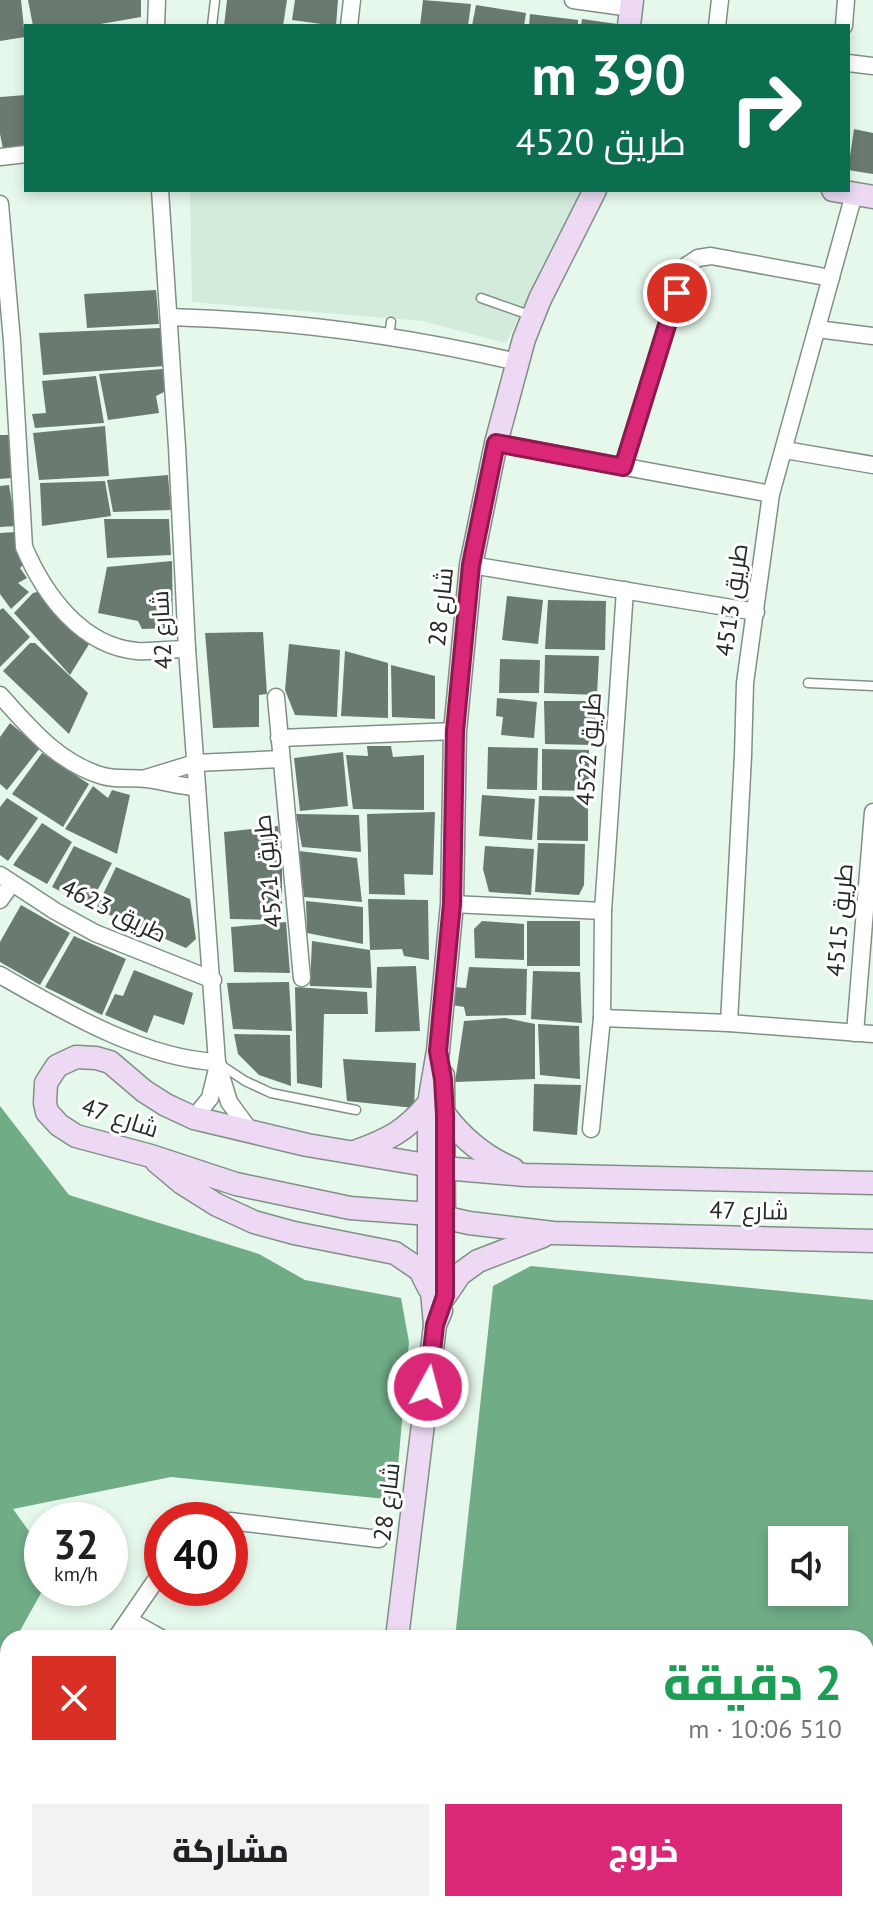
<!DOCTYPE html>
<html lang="ar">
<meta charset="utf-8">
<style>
body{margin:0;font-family:"PT Sans",Cairo,sans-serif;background:#f2f2f2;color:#202124;direction:rtl;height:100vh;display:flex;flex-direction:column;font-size:30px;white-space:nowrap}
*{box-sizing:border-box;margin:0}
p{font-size:26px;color:#757577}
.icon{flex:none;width:44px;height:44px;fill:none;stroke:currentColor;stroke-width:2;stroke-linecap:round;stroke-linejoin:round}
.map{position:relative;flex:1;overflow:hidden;direction:ltr}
.side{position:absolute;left:0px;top:1630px;width:874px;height:282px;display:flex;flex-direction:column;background:#fff;border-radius:24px 24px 0 0;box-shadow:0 4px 12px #0003;direction:rtl}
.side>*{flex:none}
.banner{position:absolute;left:24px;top:24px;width:826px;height:168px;border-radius:0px;box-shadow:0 4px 12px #0003;direction:rtl;background:#0b6e4f;color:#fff;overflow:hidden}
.fabs{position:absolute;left:768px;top:1526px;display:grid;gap:16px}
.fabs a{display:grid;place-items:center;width:80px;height:80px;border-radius:0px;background:#fff;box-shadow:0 4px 12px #0003;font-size:40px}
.speed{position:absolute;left:24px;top:1502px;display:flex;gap:16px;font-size:40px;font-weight:700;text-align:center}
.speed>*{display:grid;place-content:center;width:104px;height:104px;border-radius:50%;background:#fff;box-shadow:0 4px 12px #0003;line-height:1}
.speed small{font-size:20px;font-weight:400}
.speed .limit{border:12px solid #d22;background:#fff;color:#111}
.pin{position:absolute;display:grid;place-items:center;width:68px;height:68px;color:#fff;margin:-34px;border:4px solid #fff;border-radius:50%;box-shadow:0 2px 8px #0007}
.me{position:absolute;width:88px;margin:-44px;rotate:7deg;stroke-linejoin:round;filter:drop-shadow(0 0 6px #0008)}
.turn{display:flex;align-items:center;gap:28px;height:168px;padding:0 32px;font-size:36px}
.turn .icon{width:104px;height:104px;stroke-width:2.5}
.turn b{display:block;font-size:56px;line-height:68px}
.round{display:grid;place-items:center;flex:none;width:84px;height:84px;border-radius:0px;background:#f2f2f2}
.summary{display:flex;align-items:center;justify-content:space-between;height:136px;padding:0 32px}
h1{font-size:48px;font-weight:800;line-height:60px;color:#1e9e55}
.button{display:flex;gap:16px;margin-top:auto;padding:16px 32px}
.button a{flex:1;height:92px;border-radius:0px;background:#db2777;color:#fff;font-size:32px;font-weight:800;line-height:92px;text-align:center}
.button a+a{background:#f2f2f2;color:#202124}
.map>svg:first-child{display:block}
.built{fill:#d2ebdb}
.green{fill:#debaec}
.water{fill:#70ad87;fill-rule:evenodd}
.building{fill:#6b7a70}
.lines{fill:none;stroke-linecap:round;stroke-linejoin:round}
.lane-casing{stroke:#809086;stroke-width:11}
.street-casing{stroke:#809086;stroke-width:19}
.secondary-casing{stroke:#809086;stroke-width:25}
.lane{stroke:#fff;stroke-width:8}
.street{stroke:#fff;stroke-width:16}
.secondary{stroke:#edd9f4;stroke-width:22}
.route-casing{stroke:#8e194d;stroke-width:20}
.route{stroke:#db2777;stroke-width:14}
.labels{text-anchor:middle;stroke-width:6;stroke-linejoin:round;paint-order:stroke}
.street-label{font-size:24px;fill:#242a26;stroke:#fff}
</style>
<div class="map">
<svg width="873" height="1911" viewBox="0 0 873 1911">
<rect width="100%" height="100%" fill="#e6f8ec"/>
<polygon class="built" points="190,190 581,190 506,343 422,321 192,302"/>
<polygon class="green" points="255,1904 334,1904 333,1911 255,1911"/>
<g class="water">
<polygon points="0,1106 69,1195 259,1254 305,1280 401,1298 409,1342 395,1500 171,1477 13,1509 34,1538 42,1538 42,1588 110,1588 110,1585 110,1592 41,1593 16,1638 8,1638 8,1651 0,1665"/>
<path d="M 531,1266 L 873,1300 L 873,1762 L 866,1762 L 866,1638 L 455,1638 L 493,1286 ZM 782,1540 L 834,1540 L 834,1592 L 782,1592 Z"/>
</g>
<g class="building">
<polygon points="0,0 21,0 25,37 0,41"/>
<polygon points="28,0 141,0 141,17 89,26 33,26"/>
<polygon points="227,0 287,0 283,26 224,26"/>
<polygon points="295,0 338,0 336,26 292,20"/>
<polygon points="423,0 471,4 468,26 420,26"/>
<polygon points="476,5 526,13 524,26 472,26"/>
<polygon points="530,14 578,20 578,26 529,26"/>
<polygon points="582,19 617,24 616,26 581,26"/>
<polygon points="26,95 26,147 3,149 0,134 0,97"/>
<polygon points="854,129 873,133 873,174 848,170"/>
<polygon points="156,290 159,324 87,328 84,294"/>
<polygon points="160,328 165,366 43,375 39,333"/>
<polygon points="163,369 166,391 156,396 159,413 108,420 99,374"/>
<polygon points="96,376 104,423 35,428 32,414 46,413 42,381"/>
<polygon points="105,426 109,476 39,480 33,433"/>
<polygon points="0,435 10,435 11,478 0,479"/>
<polygon points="168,475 171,510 113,512 107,480"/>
<polygon points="105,481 111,516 42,526 40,483"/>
<polygon points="9,485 16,526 0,527 0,486"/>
<polygon points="104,519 169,519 171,555 107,558"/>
<polygon points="16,532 25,563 20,568 27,578 18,583 29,592 11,609 0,594 0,533"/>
<polygon points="172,561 173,628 142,629 138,621 98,613 107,567"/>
<polygon points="41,591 91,641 70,675 14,613 33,593"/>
<polygon points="507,596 543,600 538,644 502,640"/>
<polygon points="548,600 606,601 605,650 545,649"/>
<polygon points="3,608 30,637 0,667 0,610"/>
<polygon points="263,632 267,694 259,695 259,727 213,728 205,633"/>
<polygon points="30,643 35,643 88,693 69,734 3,671"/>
<polygon points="289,644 340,650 337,717 295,715 285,690"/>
<polygon points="345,651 388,663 388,718 341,716"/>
<polygon points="545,655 599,656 597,695 544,693"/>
<polygon points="500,659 540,660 539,693 499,693"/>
<polygon points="391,665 435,676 435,719 392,717"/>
<polygon points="497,698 537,702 534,738 501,735 503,717 496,716"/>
<polygon points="544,701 597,701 593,745 545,744"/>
<polygon points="10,723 40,748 7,790 0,784 0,737"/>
<polygon points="367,746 391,746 393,757 424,755 424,810 353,809 346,755 368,756"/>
<polygon points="488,747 538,748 537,790 487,789"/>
<polygon points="542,749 589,750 589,791 542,790"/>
<polygon points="343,752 348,806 300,811 294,758"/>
<polygon points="42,753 89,784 63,827 12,794"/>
<polygon points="93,786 108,798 112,790 130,795 117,854 65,829"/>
<polygon points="482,795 535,799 532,840 479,836"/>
<polygon points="539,796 588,797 588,841 537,840"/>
<polygon points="7,798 38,818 8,861 0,855 0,807"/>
<polygon points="435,812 433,875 404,874 405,895 369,894 367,814"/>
<polygon points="296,814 359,815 361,852 302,847"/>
<polygon points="42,823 72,842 47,884 13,865"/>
<polygon points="278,826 282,867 282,920 230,919 224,832"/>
<polygon points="538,843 585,844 584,885 579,895 535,892"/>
<polygon points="74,846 112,863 89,906 52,887"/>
<polygon points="485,846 534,849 531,895 489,892 483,869"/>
<polygon points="299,851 357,858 362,902 304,897"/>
<polygon points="116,867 190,899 196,939 186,948 96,909"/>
<polygon points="368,899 428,900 429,960 404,956 402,949 370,950 372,988 310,986 312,941 370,950"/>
<polygon points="306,901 363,907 363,944 307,933"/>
<polygon points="21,905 70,933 40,985 0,962 0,942"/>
<polygon points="482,921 524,924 524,960 475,958 474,929"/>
<rect x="527" y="921" width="53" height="45"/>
<polygon points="286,922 290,973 234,972 231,927"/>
<polygon points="74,936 126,959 102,1015 45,987"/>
<polygon points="416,966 420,1031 375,1032 377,967"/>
<polygon points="469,967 527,969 526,1015 466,1016 464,1007 452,1005 454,987 466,988"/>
<polygon points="134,970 193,993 184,1025 154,1015 147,1033 105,1015 115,994 123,996"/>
<polygon points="533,971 580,972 582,1023 531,1019"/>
<polygon points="289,982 292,1031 233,1029 227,983"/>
<polygon points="295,987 367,992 368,1014 324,1014 322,1088 297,1083"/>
<polygon points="505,1018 535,1024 535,1079 455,1082 464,1021"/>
<polygon points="538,1024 579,1026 580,1079 540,1075"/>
<polygon points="234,1034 290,1035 291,1086 259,1075 238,1054"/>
<polygon points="343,1059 416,1063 414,1108 347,1101"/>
<polygon points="534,1084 581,1085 577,1135 533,1131"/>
</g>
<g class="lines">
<defs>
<g id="lane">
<polyline points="212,26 215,0"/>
<polyline points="481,298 532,316"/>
<polyline points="389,336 391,322"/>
<polyline points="808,683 873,686"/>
<polyline points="221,1065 245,1081 271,1093 356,1110"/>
<polyline points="771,1904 772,1911"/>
</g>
<g id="street">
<polyline points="573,0 631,8"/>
<polyline points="156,26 157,0"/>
<polyline points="349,26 352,0"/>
<polyline points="717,26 720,0"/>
<polyline points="844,26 846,0"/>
<polyline points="848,63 873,66"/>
<polyline points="0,157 26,154"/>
<polyline points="160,190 177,447 187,649 217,1062 229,1102 251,1132"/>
<path d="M 0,204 L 12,341 L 24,547 C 44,594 81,646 137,651 C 153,652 171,649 187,649"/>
<path d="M 169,317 C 287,320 402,335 517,362"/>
<polyline points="817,329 873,336"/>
<polyline points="496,443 771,494"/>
<polyline points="785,450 873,465"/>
<polyline points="623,467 686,266 698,258 711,256 831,278"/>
<polyline points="471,565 756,612"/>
<path d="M 0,695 C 30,728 58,763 103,776 C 117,780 132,777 147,779 C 164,781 180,787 197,787"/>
<polyline points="276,697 302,978"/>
<polyline points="279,738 455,731"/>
<polyline points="146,778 195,763 281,759"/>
<polyline points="0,875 55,911 95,933 213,980"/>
<polyline points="0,900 12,883"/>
<polyline points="452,904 603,911"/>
<path d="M 0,975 C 63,1011 144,1059 217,1062"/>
<polyline points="602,1018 729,1023 873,1034"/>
<polyline points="729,1023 743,756 745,683 771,494 854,194"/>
<polyline points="855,1033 873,812"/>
<polyline points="194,1118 210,1098 217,1069"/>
<polyline points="591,1129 602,1018 603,911 625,590"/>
<polyline points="208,1520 223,1520"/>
<polyline points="230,1521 379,1539"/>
<polyline points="129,1620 161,1638"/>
<polyline points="116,1638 162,1571"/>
<polyline points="0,1813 8,1800"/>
<polyline points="866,1844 873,1844"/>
<polyline points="122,1904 132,1911"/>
<polyline points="557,1904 557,1911"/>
<polyline points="699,1904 700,1911"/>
<polyline points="465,1911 465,1904"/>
</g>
<g id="secondary">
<polyline points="629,26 632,0"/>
<polyline points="833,190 873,197"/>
<polyline points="443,1076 444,1225"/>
<path d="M 445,1115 C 463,1139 485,1157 513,1169"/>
<path d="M 354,1152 C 388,1140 406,1131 429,1103"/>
<polyline points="157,1162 182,1183 217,1205 254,1222 294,1233 395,1253 420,1270 429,1288"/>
<polyline points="873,1183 525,1175 444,1168 307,1145 194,1118 166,1105 144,1091 110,1062 96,1058 76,1057 57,1066 46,1083 45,1103 47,1112 59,1125 76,1136 151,1156 236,1184 350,1208 429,1214 469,1223 553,1233 873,1241"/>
<polyline points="445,1296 460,1274 478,1261 543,1236"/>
<polyline points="435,1325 429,1257 429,1103 438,1051 452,904 455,731 471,565 496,443 524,339 540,299 595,190"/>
<polyline points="397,1638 435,1325 441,1311"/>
<polyline points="370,1911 371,1904"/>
</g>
</defs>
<use href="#lane" class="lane-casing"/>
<use href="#street" class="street-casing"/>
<use href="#secondary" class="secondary-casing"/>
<use href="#lane" class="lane"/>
<use href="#street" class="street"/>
<use href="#secondary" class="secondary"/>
</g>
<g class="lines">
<defs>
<polyline id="route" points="428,1387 435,1325 445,1296 445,1115 443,1079 438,1051 452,904 455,731 471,565 496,443 623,467 677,293"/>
</defs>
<use href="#route" class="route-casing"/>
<use href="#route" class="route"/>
</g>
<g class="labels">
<g class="street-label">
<text transform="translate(732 600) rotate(-82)" y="8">طريق 4513</text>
<text transform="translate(441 607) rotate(-84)" y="8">شارع 28</text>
<text transform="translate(162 630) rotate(-93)" y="8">شارع 42</text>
<text transform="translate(589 749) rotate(-86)" y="8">طريق 4522</text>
<text transform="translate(268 871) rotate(-96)" y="8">طريق 4521</text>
<text transform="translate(114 911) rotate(26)" y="8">طريق 4623</text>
<text transform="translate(840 920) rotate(-85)" y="8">طريق 4515</text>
<text transform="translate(120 1118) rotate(18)" y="8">شارع 47</text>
<text transform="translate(749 1211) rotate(1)" y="8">شارع 47</text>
<text transform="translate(387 1502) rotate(-83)" y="8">شارع 28</text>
</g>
</g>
</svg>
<div class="fabs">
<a><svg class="icon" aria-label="sound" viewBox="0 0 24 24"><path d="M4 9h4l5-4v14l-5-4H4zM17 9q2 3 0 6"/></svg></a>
</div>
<div class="speed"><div>32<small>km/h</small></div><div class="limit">40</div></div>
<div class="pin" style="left:677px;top:293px;background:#d93025"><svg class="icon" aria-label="arrive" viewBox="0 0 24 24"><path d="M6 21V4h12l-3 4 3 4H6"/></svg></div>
<svg class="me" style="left:428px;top:1387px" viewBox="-20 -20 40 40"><circle r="17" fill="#db2777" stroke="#fff" stroke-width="3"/><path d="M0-11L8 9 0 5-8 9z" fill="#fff"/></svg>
<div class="banner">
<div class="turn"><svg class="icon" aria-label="right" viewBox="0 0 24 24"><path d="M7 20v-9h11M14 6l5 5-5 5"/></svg><div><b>390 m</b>طريق 4520</div></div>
</div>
<section class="side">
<div class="summary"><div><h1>2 دقيقة</h1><p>510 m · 10:06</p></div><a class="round" style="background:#d93025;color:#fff"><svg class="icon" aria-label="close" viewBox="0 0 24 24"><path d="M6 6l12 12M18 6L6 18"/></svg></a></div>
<div class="button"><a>خروج</a><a>مشاركة</a></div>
</section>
</div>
